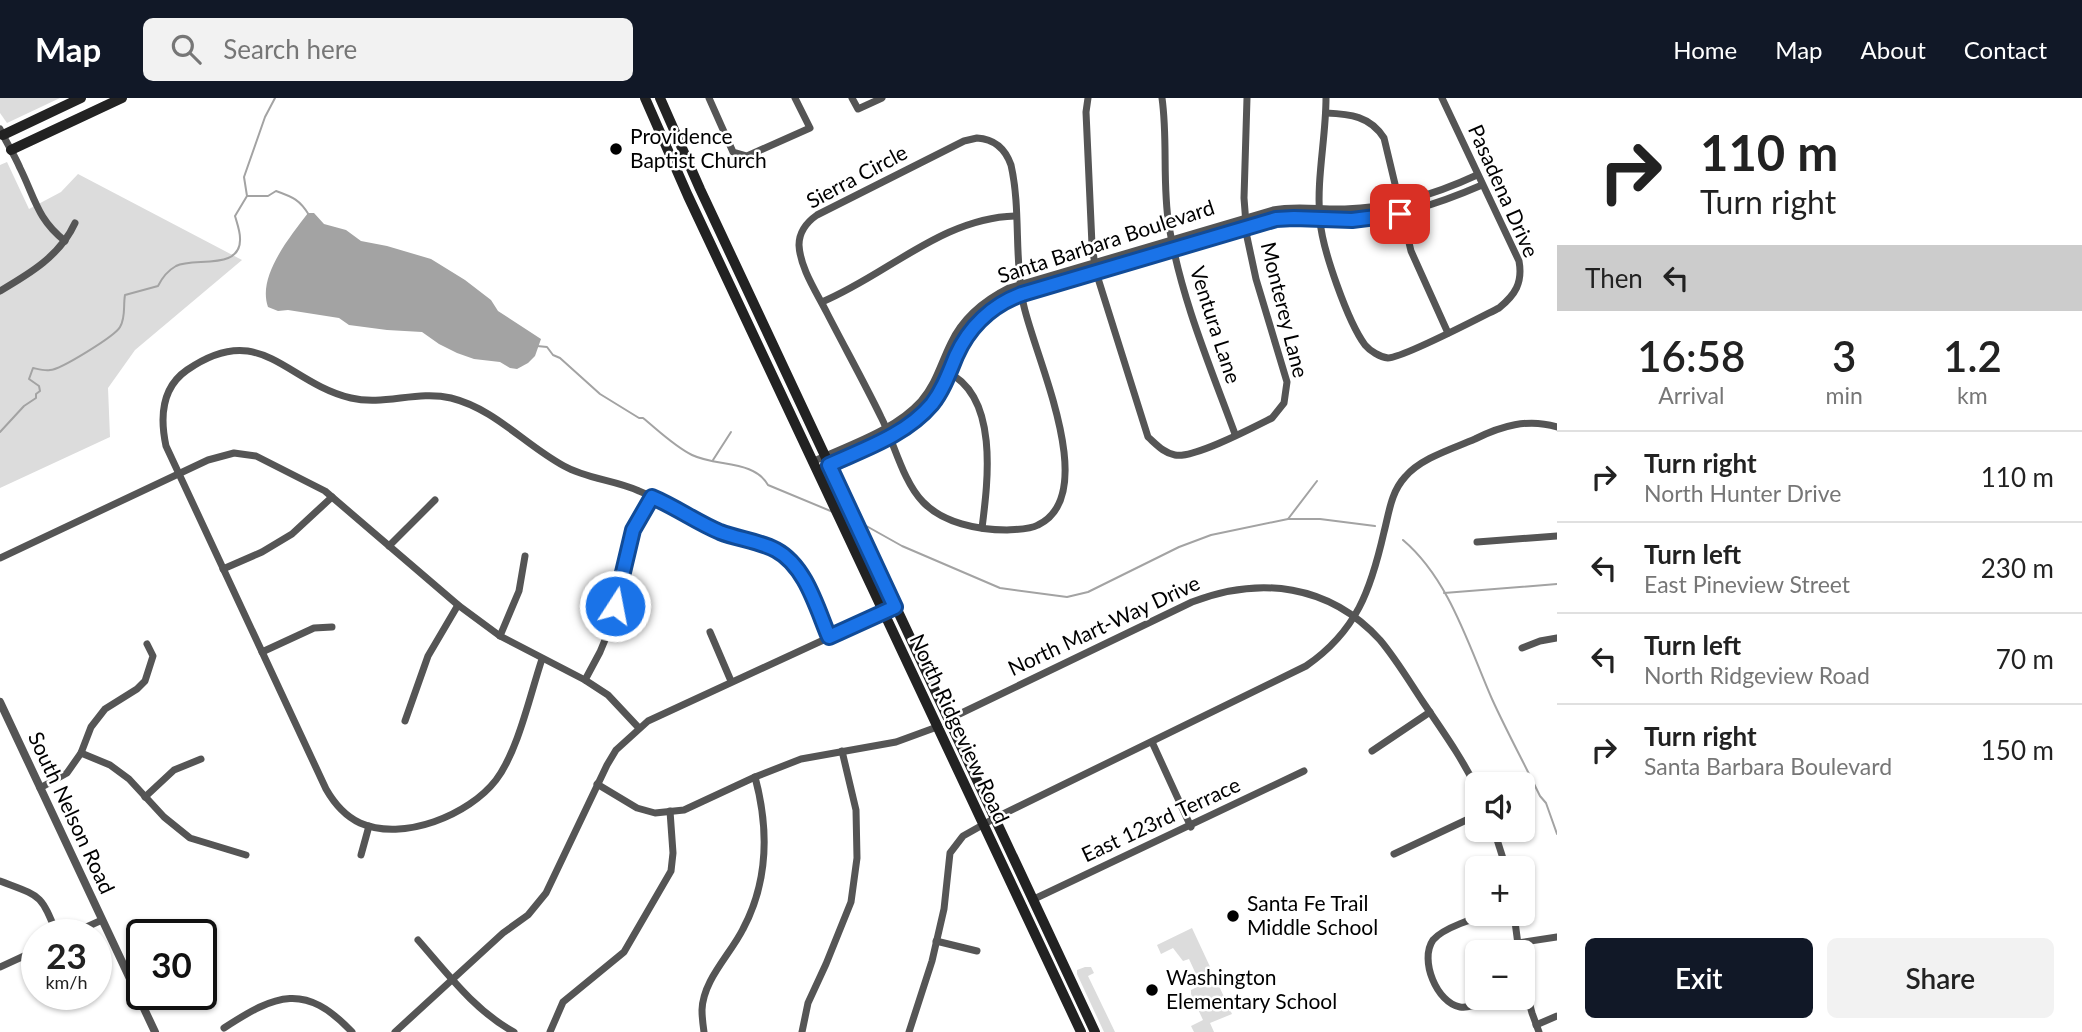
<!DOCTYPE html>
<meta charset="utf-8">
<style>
body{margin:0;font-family:Lato,sans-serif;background:#f2f2f2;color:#222;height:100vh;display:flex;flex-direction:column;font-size:26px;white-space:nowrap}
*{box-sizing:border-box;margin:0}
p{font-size:23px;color:#767676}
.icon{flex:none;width:38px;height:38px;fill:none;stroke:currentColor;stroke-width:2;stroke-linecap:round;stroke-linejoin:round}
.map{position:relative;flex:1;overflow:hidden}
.drawer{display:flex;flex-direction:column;background:#fff;width:525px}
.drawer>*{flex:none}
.guide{background:#fff;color:#222;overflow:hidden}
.tools{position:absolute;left:1465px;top:674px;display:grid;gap:14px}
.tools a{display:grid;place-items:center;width:70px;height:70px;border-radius:10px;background:#fff;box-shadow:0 2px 5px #0004;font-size:35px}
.speed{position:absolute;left:21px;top:821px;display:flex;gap:14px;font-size:35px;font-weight:700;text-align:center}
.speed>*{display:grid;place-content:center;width:91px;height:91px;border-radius:50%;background:#fff;box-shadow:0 2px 5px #0004;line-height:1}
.speed small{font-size:18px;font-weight:400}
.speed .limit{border:4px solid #111;border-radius:10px;background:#fff;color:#111}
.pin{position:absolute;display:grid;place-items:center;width:60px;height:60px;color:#fff;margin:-30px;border-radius:14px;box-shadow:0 4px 10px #0006}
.me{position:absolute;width:77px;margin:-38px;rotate:11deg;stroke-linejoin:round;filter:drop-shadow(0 0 5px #0008)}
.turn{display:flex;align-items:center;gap:24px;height:147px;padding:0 28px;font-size:32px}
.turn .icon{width:91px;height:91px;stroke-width:2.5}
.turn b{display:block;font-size:49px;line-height:60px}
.then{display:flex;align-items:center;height:66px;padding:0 28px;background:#0003;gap:14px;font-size:26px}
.eta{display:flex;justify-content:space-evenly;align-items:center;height:119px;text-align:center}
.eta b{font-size:42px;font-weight:600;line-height:49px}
.primary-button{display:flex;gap:14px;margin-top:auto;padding:14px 28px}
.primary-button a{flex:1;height:80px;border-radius:10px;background:#111827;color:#fff;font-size:28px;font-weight:600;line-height:80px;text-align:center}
.primary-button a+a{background:#f2f2f2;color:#222}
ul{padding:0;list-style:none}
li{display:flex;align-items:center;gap:21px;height:91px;padding:0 28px;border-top:2px solid #e0e0e0}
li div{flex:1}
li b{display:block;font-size:26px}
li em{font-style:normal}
header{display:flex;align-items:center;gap:42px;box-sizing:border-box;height:98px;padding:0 35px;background:#111827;color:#fff}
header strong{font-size:33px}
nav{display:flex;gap:38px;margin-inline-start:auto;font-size:24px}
.search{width:490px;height:63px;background:#f2f2f2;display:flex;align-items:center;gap:18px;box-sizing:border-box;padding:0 24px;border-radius:10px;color:#767676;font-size:26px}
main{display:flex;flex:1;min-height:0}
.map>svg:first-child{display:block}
.green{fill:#dcdcdc}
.water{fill:#a3a3a3}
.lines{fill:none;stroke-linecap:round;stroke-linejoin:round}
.stream{stroke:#a3a3a3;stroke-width:2}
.minor{stroke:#555;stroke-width:7}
.tertiary{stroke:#555;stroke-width:8}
.secondary{stroke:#222;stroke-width:10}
.route-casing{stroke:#114b97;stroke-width:18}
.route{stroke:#1a73e8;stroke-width:12}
.poi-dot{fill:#000;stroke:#fff;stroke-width:2.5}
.labels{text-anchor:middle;stroke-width:5;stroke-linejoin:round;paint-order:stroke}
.poi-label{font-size:21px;fill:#000;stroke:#fff;text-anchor:start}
.street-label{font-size:21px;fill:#000;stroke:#fff}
</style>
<header>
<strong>Map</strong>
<div class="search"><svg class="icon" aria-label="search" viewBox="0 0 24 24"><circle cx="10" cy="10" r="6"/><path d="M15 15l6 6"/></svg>Search here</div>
<nav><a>Home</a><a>Map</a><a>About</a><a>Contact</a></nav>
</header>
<main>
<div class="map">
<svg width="1557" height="934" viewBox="0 0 1557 934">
<rect width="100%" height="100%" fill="#fff"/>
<g class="green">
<polygon points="0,0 60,0 7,25 0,15"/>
<polygon points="7,64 29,111 61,94 78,76 242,162 135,252 108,290 110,339 0,390 0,67"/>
<polygon points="1192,830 1232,916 1210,925 1214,934 1194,934 1191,928 1203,922 1191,896 1191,892 1201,887 1189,861 1183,863 1173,850 1161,856 1157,847"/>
<polygon points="1085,869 1091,869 1094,875 1088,878 1115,934 1104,934 1077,876 1077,872"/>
</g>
<path class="water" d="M 308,115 L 314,115 L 324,126 L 346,132 L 361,143 L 387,148 L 431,161 L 465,182 L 491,202 L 498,213 L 541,241 L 535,258 L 528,265 L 517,271 L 510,270 L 500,264 L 474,261 L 457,255 L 439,246 L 422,234 L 387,232 L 349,227 L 339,220 L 288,212 L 278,213 L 268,209 C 257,178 290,139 308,115 Z"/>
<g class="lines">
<g class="stream">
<path d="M 247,98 L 268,98 L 276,93 C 293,99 300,102 309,117"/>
<path d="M 537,248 L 547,249 L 553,257 L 560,260 L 600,296 L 639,320 L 643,320 C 659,333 674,348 692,357 C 717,369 754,362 768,387 L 833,414"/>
<path d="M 0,334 L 24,308 L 36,300 L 36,296 L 40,293 L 39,288 L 29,281 L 33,270 C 38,271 45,273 50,272 C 60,272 115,238 120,229 C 126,219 123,208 125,197 L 158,188 C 162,180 167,173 176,168 C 194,159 242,173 240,140 C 240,133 237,125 235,118 L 247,98 L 244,79 L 265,19 L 275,0"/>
<polyline points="713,362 731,334"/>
<polyline points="1288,421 1317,383"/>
<polyline points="861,425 902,448 1000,490 1067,499 1088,494 1179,449 1211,437 1288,421 1320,421 1375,428"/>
<path d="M 1403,442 C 1449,481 1468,546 1492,601 C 1507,634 1524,665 1540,698 L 1546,705 L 1557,736"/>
<polyline points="1444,495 1557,486"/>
</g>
<g class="minor">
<polyline points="709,0 733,54 747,58 810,30 795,0"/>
<polyline points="852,0 858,11 882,0"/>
<path d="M 1088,0 L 1086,14 L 1092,147 L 1096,174 L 1148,339 C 1157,347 1164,355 1175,357 C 1193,361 1254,329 1272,320 L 1284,305 L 1287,284 L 1256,181 L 1247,139 L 1244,100 L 1247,0"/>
<path d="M 1162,0 C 1168,42 1162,86 1169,128 C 1181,200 1210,268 1235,336"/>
<path d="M 1326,0 C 1326,40 1316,82 1320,122 C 1322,151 1348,224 1365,247 C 1370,253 1380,259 1388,260 C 1403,260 1481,219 1499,210 C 1515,197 1523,185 1519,163 L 1442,0"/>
<path d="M 1326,15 C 1350,16 1370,18 1384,40 L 1411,153 L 1448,235"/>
<path d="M 0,31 C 6,44 14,56 20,70 C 35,100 37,121 65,143"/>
<path d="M 977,40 C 994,41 1005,50 1011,67 C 1021,111 1014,159 1023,204 C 1032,253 1103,396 1038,427 C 1029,432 1017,431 1007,432 C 978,432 943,425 923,404 C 903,384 894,344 881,319 C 864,284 845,250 827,215 C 817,195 800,170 799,147 C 799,133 807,124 817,117 L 964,43 Z"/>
<path d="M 0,193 C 29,176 60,158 75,125"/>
<path d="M 822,204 C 887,177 942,120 1015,118"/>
<path d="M 947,274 C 999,298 988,383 982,430"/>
<path d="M 812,364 C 848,347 894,333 921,303 C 936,286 941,265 951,245 C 963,220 985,202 1009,190 L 1273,112 C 1297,107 1321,112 1345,111 C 1392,110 1434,97 1477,77"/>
<path d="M 817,372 C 855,355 901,341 930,309 C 943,294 949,274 957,256 C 969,230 988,212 1014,199 L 1276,121 C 1298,118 1319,123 1341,122 C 1392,121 1436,107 1482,87"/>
<polyline points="1477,444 1557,438"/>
<polyline points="389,448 435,402"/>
<polyline points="0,460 208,362 234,355 256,358 325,393 458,507 500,538 585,582 608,597 638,629"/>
<polyline points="223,471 262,454 292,436 332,399"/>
<polyline points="710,534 731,583"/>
<polyline points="500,538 519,493 525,458"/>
<polyline points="1522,550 1540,543 1557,540"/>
<polyline points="262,554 314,530 332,529"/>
<path d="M 542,561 C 530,597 518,653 496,682 C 469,717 403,744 360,725 C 345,718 334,705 326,691 L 166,348 C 160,320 161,290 187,272 C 261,221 285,284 351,300 C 384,308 417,292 451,300 C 495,311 525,347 564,368 C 587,381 615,382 639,393 C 667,404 691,422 719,434 C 740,442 765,443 783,457 C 808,475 817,512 829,539"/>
<polyline points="585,582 600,554 612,525 626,456 633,432 652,399"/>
<path d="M 949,621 L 1192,504 C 1260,478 1329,486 1380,542 C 1396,561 1409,583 1423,604 C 1442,632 1462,660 1477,691"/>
<polyline points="405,623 428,558 458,507"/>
<polyline points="1152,644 1191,729"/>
<polyline points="1372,653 1430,614"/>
<polyline points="81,655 110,667 129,681 164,719 190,740 246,757"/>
<polyline points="597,686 637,710 655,715 684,712 755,679 801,661 896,644 937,629"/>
<polyline points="40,690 67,675 81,655 91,629 105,611 137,591 145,583 153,558 147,546"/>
<polyline points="145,699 174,672 201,661"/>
<polyline points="1494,732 1506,770"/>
<polyline points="1394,756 1477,717"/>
<polyline points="361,757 369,728"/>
<path d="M 0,783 C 42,799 40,795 57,836"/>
<polyline points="1032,802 1304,673"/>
<polyline points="1514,816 1519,854"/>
<polyline points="71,836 102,822"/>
<path d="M 418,842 C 447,875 475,913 514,934"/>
<polyline points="936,843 977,853"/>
<polyline points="1518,845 1557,839"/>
<polyline points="0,869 37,852"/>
<polyline points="1522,878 1532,915 1539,934"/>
<path d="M 1491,900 C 1482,903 1471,911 1460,909 C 1437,905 1419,862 1433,842 C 1443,830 1476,819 1492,816"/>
<polyline points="1536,927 1557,918"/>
<path d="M 224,930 C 276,896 305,884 352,934"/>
<polyline points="395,934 503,835 528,817 546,795 607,667 616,652 648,623 895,509"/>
<polyline points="550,934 563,904 624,854 671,773 673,755 670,713"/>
<path d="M 704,934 C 703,927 702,919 702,912 C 703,882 730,857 743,831 C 769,782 769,731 755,679"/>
<polyline points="802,934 808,905 826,866 851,804 857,760 856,712 842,653"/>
<path d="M 909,934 L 932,863 L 944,811 L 950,755 L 963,738 L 995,720 L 1306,568 C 1357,533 1371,491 1384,434 C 1389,415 1391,394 1405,379 C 1421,360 1452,351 1475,341 C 1501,328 1528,320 1557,329"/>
</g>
<polyline class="tertiary" points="0,604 155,934"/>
<g class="secondary">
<polyline points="645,0 688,98 1081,934"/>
<polyline points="660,0 700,91 1095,934"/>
<polyline points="3,37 81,0"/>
<polyline points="11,52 122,0"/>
</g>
</g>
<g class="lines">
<defs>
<path id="route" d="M 615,508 L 633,432 L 652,399 C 676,409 696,424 720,434 C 738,441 759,443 776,452 C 806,468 817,511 829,539 L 895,509 L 829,367 C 864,351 906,337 932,306 C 943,292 949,275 956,258 C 969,229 992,207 1022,196 L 1276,121 L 1294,120 L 1352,122 L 1400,116"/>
</defs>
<use href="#route" class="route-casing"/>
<use href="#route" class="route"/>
</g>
<g class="poi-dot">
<circle cx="616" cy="51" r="7"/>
<circle cx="1233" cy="818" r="7"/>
<circle cx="1152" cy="892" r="7"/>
</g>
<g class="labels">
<g class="poi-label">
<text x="630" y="46">Providence<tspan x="630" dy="24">Baptist Church</tspan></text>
<text x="1247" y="813">Santa Fe Trail<tspan x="1247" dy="24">Middle School</tspan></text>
<text x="1166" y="887">Washington<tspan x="1166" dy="24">Elementary School</tspan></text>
</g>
<g class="street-label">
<text transform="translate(857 79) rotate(-28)" y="7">Sierra Circle</text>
<text transform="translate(1503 93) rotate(66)" y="7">Pasadena Drive</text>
<text transform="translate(1106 144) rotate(-18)" y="7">Santa Barbara Boulevard</text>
<text transform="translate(1284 212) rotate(76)" y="7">Monterey Lane</text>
<text transform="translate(1215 227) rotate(72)" y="7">Ventura Lane</text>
<text transform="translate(1104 528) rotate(-25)" y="7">North Mart-Way Drive</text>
<text transform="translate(959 631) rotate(65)" y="7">North Ridgeview Road</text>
<text transform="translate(71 715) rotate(65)" y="7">South Nelson Road</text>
<text transform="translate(1161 722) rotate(-25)" y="7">East 123rd Terrace</text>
</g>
</g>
</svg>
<div class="tools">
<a><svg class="icon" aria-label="sound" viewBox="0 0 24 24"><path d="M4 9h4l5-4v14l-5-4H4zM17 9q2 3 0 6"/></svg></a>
<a>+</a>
<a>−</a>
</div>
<div class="speed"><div>23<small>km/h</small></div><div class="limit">30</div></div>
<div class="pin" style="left:1400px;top:116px;background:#d93025"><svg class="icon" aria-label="arrive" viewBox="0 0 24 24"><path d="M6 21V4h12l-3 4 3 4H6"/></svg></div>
<svg class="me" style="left:615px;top:508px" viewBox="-20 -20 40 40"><circle r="17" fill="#1a73e8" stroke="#fff" stroke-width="3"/><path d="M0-11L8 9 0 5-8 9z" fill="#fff"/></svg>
</div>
<section class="drawer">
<div class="guide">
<div class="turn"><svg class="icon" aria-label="right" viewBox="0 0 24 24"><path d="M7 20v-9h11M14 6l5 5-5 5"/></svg><div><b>110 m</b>Turn right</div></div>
<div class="then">Then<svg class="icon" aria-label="left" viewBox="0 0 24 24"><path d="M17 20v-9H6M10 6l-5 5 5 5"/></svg></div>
</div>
<div class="eta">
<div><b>16:58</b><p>Arrival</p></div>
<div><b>3</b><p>min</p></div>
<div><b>1.2</b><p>km</p></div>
</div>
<ul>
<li><svg class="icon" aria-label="right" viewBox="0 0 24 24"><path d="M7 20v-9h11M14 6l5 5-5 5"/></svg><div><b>Turn right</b><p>North Hunter Drive</p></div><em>110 m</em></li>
<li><svg class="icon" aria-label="left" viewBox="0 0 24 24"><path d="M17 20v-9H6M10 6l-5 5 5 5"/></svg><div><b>Turn left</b><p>East Pineview Street</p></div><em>230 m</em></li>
<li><svg class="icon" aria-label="left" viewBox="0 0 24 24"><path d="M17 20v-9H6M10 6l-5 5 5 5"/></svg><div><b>Turn left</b><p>North Ridgeview Road</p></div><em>70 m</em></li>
<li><svg class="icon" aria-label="right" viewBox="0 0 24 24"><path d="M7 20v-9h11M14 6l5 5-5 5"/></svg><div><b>Turn right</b><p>Santa Barbara Boulevard</p></div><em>150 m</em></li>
</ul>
<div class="primary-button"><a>Exit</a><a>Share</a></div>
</section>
</main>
